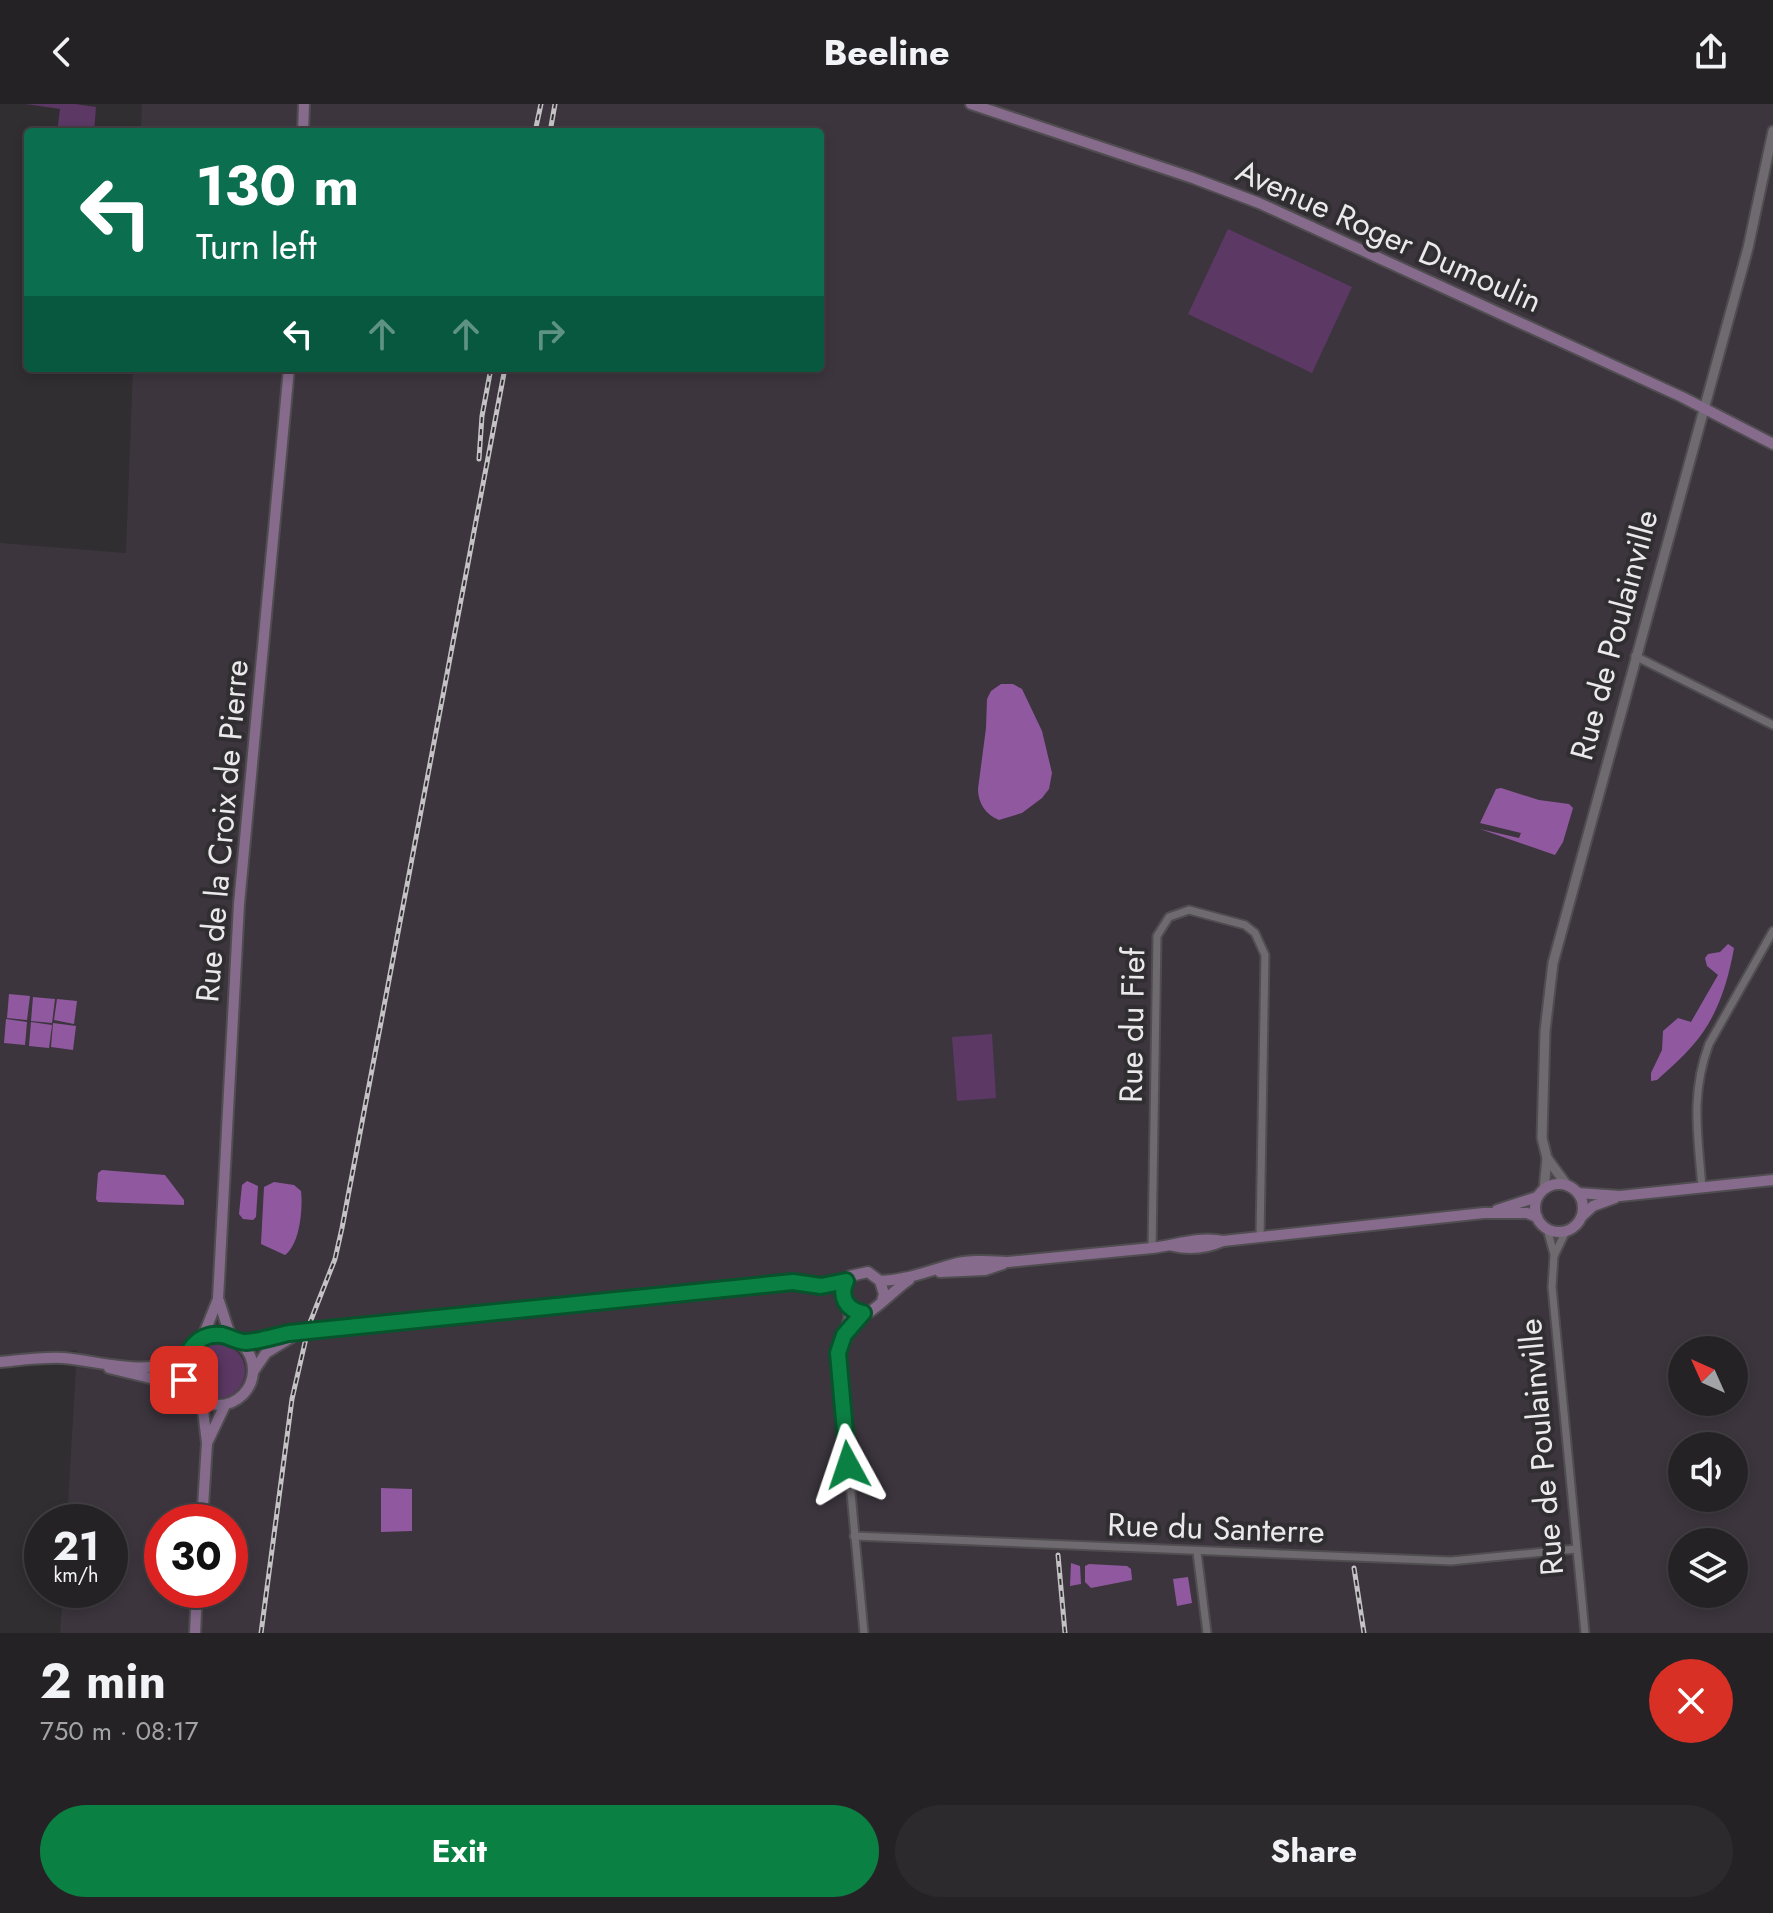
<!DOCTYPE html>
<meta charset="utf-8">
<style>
body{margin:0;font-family:Jost,sans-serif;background:#2d2a2e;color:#f1f3f6;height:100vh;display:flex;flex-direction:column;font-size:30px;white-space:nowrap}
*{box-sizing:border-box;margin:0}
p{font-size:26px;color:#a3a4a7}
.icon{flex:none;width:44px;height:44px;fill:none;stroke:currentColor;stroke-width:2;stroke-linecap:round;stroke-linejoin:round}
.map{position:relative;height:1529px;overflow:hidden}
.details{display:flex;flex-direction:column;background:#252226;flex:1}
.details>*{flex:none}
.hud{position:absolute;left:24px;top:24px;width:800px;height:244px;border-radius:8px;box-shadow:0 4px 12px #0003,0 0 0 2px #423f43;background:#0b6e4f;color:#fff;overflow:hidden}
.needle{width:52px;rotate:315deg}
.controls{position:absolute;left:1668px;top:1232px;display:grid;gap:16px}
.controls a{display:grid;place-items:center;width:80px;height:80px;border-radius:50%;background:#252226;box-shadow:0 4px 12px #0003,0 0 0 2px #423f43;font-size:40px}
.speed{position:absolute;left:24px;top:1400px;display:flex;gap:16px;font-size:40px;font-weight:700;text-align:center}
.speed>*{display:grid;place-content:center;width:104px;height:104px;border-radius:50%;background:#252226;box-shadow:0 4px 12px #0003,0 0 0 2px #423f43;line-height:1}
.speed small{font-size:20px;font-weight:400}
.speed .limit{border:12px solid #d22;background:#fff;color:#111}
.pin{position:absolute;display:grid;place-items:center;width:68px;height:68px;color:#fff;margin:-34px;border-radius:16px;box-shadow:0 4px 12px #0006}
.me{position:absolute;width:88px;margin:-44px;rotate:355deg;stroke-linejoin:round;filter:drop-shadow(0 0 6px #0008)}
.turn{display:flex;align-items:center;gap:28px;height:168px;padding:0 40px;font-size:36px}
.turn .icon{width:104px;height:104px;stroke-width:2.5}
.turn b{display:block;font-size:56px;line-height:68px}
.lanes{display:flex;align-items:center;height:76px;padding:0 40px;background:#0003;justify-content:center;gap:40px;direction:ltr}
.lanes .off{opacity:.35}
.round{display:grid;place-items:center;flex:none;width:84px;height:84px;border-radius:42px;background:#2d2a2e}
.headline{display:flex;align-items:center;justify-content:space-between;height:136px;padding:0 40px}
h1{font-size:48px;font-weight:700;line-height:60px}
.primary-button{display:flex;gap:16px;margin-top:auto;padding:16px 40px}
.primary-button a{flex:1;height:92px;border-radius:48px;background:#0b8043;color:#fff;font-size:32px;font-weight:700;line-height:92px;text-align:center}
.primary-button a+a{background:#2d2a2e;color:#f1f3f6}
header{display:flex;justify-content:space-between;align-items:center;height:104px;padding:0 40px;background:#252226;font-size:36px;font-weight:700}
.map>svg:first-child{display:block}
.built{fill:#3c353e;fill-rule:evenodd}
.green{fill:#5c3865}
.water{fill:#90599f}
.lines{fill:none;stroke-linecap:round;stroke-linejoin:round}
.minor-casing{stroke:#504d50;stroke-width:11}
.tertiary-casing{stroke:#504d50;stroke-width:13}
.secondary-casing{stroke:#504d50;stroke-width:14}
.minor{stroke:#6e6a6f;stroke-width:7}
.tertiary{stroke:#6e6a6f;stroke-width:9}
.secondary{stroke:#866b8d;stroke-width:10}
.rail-casing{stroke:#c4c2c4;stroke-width:5}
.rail{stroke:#312e32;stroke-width:2;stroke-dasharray:6;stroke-linecap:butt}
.route-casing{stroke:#07532c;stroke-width:20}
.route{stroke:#0b8043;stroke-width:14}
.labels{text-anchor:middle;stroke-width:8;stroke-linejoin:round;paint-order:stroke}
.street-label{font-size:32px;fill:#ebe9eb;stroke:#312e32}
</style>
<header><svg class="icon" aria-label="back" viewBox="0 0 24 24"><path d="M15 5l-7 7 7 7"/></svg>Beeline<svg class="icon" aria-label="share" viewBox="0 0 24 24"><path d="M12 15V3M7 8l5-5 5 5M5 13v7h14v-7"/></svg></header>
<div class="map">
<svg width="1773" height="1529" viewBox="0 0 1773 1529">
<rect width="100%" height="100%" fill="#312e32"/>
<path class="built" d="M 142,0 L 1773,0 L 1773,1529 L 60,1529 L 63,1486 L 110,1486 L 110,1418 L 67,1418 L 77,1246 L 0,1254 L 0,439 L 126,449 L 133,264 L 820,264 L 820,28 L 141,28 ZM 1682,1246 L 1734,1246 L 1734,1298 L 1682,1298 ZM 1682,1342 L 1734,1342 L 1734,1394 L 1682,1394 ZM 162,1418 L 230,1418 L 230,1486 L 162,1486 ZM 1682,1438 L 1734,1438 L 1734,1490 L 1682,1490 Z"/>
<g class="green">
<polygon points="26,0 75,0 96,3 94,28 57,28 60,5"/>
<polygon points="1228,125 1352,183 1312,269 1188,210"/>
<polygon points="992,930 996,994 957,997 952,933"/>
<circle cx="218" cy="1267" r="27"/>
</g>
<g class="water">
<path d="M 1001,580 L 1013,580 L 1022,585 L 1042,627 L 1052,669 L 1049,685 L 1042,694 L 1022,709 L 999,716 C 986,711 978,699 978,685 L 986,624 L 987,595 L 991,587 Z"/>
<polygon points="1501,684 1539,696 1569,700 1573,704 1563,738 1555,751 1480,725 1519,734 1521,729 1480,719 1496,685"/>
<path d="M 1728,840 L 1734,844 C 1728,878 1717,914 1693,941 C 1682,954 1669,965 1657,976 L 1651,977 L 1651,969 L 1662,946 L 1663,927 L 1678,914 L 1691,918 L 1718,871 L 1707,862 L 1705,854 L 1708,850 L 1720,848 Z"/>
<polygon points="9,890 30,892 27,916 7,914"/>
<polygon points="33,893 55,895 52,919 31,917"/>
<polygon points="57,895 77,897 74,920 54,916"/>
<polygon points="6,915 27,918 25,941 4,939"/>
<polygon points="31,918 52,921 49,944 29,942"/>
<polygon points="53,919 76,922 73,946 51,943"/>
<polygon points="102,1066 165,1071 184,1096 184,1101 98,1098 96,1095 98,1069"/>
<polygon points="247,1077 258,1082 256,1113 253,1116 243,1115 239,1110 242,1081"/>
<path d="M 274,1078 L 294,1081 L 301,1087 C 303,1104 300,1140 285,1151 L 261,1140 L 264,1083 Z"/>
<polygon points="381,1384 412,1385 412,1427 381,1428"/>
<polygon points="1071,1459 1080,1462 1081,1480 1070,1482"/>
<polygon points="1089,1460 1127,1462 1131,1465 1132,1476 1091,1484 1085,1478 1085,1462"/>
<polygon points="1188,1473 1192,1499 1177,1502 1173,1475"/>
</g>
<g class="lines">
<defs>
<g id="minor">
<polyline points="1635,552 1773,621"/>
<path d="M 1702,1084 C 1698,1031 1690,991 1709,940 L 1773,827"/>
<polyline points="1547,1125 1554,1150"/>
<polyline points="1566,1127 1554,1152 1552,1183 1585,1529"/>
<polyline points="1152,1144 1157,832 1169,813 1189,806 1245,821 1255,829 1265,851 1260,1133"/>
<polyline points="848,1202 848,1214 838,1249 864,1529"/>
<polyline points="846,1229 863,1209"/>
<polyline points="854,1432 1451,1457 1576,1445"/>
<polyline points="1197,1448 1207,1529"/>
</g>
<g id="tertiary">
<polyline points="1566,1080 1547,1054 1542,1034 1545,927 1553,859 1748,144 1773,27"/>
<polyline points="1544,1085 1547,1054"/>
</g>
<g id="secondary">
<polyline points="971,0 1193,74 1259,99 1682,293 1773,340"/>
<polyline points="303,28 304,0"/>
<circle cx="1559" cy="1104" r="24"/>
<polyline points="1578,1089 1620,1092 1773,1076"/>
<polyline points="1497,1106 1537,1093"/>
<polyline points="1582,1112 1593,1102 1615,1094"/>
<path d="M 1173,1142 C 1190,1146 1207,1144 1223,1137"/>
<polyline points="940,1168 985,1166 1003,1160"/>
<path d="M 880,1177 C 906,1176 926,1168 950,1161 C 969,1155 989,1157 1008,1158 L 1152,1144 C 1177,1141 1198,1132 1223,1137 L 1484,1109 L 1527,1109 L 1537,1113"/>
<polyline points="219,1197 231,1234"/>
<path d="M 882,1197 L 884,1190 L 880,1177 L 868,1168 L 850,1172 C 836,1187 846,1216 869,1208 C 876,1205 899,1182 909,1176"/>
<circle cx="218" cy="1266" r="35"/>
<polyline points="202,1235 218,1195 239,800 289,264"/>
<path d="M 238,1238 L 259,1237 L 289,1229 L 773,1180 C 798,1178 821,1182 846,1177"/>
<path d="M 0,1258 C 21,1256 42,1253 63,1254 C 102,1257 149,1275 185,1252"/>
<polyline points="109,1264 187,1283"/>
<polyline points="253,1268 266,1249 292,1233"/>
<polyline points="202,1298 207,1339 202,1418"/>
<polyline points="208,1337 225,1301"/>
<polyline points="195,1529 197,1486"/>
</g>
</defs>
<use href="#minor" class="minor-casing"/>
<use href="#tertiary" class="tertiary-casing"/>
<use href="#secondary" class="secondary-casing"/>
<use href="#minor" class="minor"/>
<use href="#tertiary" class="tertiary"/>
<use href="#secondary" class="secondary"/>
<defs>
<g id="rail">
<polyline points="535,28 541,0"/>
<polyline points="550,28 555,0"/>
<polyline points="479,355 482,312 491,264"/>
<polyline points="1058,1451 1065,1529"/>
<polyline points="1354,1464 1364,1529"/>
<polyline points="261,1529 292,1295 309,1221 335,1155 342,1124 505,264"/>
</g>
</defs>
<use href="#rail" class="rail-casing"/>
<use href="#rail" class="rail"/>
</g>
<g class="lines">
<defs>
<path id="route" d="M 184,1276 C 180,1252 196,1228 222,1231 C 231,1233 237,1238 246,1238 C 261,1237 275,1232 289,1229 L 793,1178 L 821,1182 L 846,1177 C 839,1192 846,1206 863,1209 L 844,1231 L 838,1249 L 848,1361"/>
</defs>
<use href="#route" class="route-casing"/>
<use href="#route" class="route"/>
</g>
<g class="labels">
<g class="street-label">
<text transform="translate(1389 132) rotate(24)" y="11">Avenue Roger Dumoulin</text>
<text transform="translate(1614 531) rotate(-75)" y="11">Rue de Poulainville</text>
<text transform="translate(222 727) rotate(-85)" y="11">Rue de la Croix de Pierre</text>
<text transform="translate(1132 921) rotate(-89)" y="11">Rue du Fief</text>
<text transform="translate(1541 1343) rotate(-95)" y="11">Rue de Poulainville</text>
<text transform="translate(1216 1424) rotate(2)" y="11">Rue du Santerre</text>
</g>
</g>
</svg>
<div class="controls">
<a><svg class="needle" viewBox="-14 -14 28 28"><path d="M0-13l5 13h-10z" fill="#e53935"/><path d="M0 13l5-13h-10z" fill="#a3a4a7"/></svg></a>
<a><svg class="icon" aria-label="sound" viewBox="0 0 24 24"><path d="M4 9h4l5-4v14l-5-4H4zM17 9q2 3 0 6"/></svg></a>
<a><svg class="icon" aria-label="layers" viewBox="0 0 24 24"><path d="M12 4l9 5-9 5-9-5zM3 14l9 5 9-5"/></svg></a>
</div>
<div class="speed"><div>21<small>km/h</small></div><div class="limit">30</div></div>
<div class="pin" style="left:184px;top:1276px;background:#d93025"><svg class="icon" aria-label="arrive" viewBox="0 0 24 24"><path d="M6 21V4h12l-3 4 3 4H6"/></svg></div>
<svg class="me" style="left:848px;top:1361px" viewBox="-20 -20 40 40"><path d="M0-17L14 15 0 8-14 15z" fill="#0b8043" stroke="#fff" stroke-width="4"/></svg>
<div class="hud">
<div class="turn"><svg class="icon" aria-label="left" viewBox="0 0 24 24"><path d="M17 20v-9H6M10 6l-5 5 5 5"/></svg><div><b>130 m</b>Turn left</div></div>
<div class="lanes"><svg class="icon" aria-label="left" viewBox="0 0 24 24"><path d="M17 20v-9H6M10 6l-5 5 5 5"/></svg><svg class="icon off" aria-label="ahead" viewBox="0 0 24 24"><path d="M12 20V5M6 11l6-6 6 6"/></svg><svg class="icon off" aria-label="ahead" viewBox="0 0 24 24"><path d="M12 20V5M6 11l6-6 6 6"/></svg><svg class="icon off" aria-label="right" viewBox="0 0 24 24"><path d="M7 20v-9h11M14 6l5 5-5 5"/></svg></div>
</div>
</div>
<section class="details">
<div class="headline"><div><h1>2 min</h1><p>750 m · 08:17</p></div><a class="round" style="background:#d93025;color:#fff"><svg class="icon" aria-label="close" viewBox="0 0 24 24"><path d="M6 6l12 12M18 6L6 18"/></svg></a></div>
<div class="primary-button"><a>Exit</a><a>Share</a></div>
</section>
